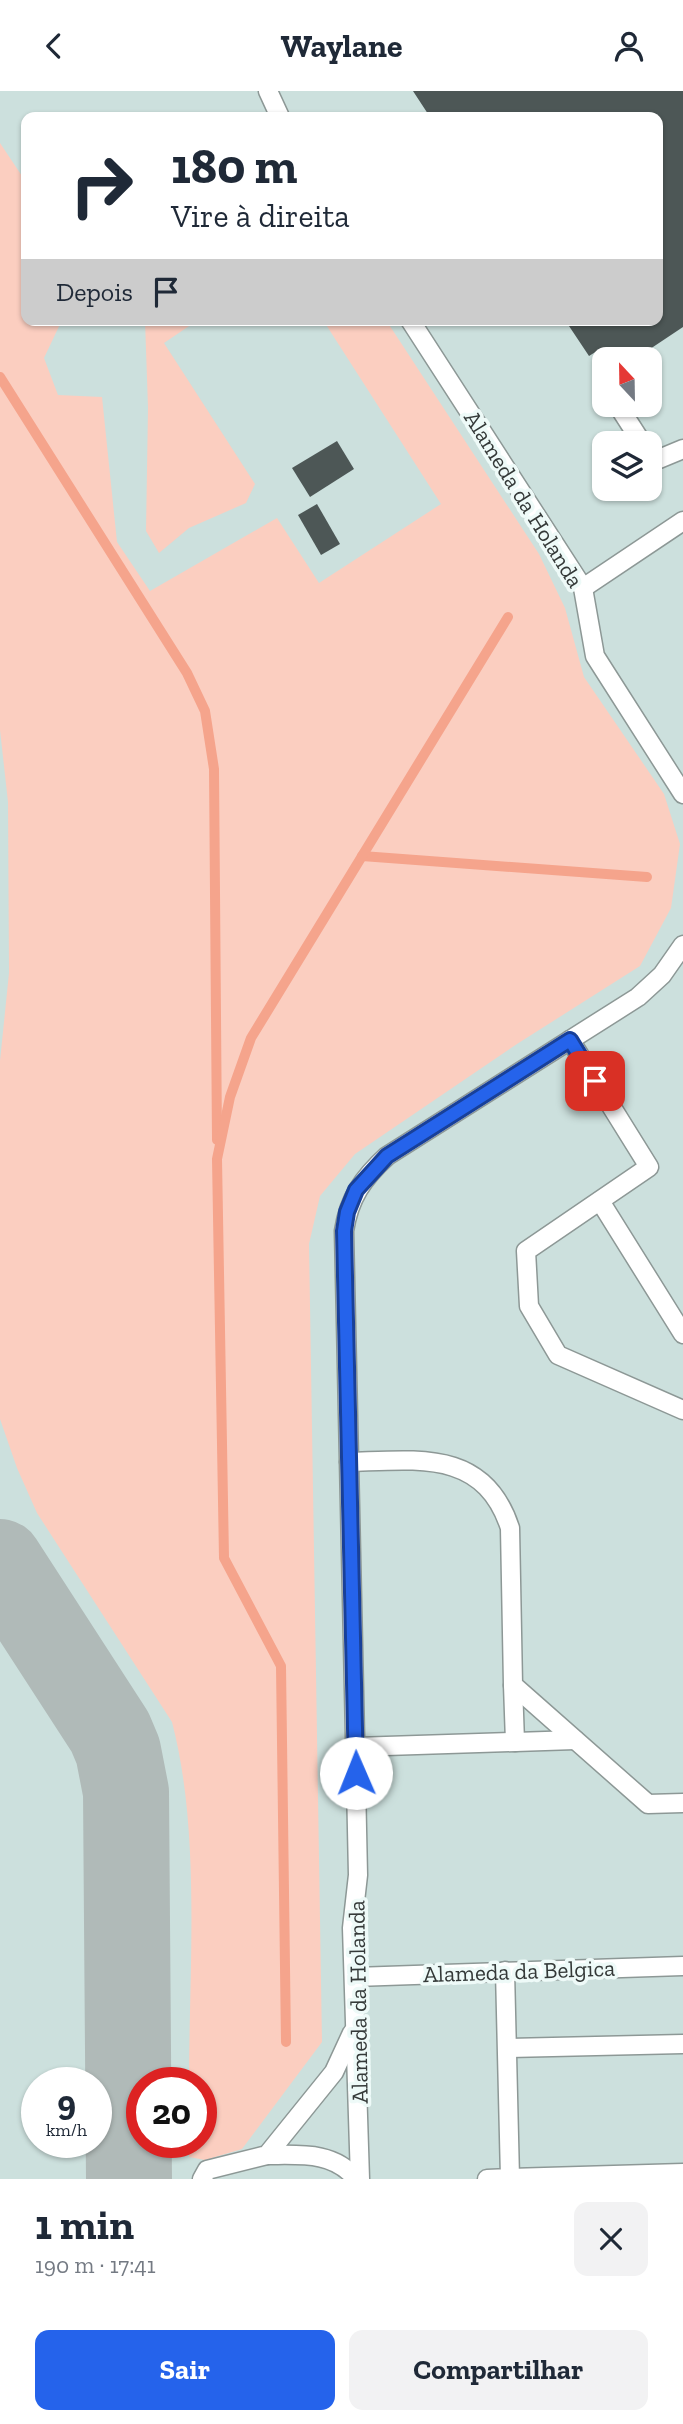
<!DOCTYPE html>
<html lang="pt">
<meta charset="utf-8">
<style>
body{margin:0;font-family:"Zilla Slab",serif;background:#f2f2f3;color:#1f2937;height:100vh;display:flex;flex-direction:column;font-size:26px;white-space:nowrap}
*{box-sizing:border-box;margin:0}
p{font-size:23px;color:#747a83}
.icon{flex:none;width:38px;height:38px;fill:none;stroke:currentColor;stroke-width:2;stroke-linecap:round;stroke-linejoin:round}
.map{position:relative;height:2088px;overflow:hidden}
.panel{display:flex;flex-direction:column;background:#fff;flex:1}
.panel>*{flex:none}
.hud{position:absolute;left:21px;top:21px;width:642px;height:214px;border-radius:14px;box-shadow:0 2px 5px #0004;background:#fff;color:#1f2937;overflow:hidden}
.needle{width:46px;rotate:338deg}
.buttons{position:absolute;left:592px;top:256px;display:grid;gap:14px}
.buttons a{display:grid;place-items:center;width:70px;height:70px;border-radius:14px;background:#fff;box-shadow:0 2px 5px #0004;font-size:35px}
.speed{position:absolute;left:21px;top:1976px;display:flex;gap:14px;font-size:35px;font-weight:700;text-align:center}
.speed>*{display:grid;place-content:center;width:91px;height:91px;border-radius:50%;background:#fff;box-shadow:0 2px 5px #0004;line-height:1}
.speed small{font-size:18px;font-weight:400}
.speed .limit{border:10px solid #d22;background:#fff;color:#111}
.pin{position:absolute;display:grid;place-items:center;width:60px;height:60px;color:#fff;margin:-30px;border-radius:14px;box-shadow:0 4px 10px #0006}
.me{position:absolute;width:77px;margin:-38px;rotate:359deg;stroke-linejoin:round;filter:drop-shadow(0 0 5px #0008)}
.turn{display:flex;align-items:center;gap:24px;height:147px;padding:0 35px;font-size:32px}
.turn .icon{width:91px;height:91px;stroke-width:2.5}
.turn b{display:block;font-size:49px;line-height:60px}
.then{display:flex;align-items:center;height:66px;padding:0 35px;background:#0003;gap:14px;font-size:26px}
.round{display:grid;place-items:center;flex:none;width:74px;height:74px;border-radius:14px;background:#f2f2f3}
.head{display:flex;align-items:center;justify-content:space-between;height:119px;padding:0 35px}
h1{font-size:42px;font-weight:700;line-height:52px}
.cta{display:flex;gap:14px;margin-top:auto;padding:14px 35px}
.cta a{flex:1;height:80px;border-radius:14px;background:#2563eb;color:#fff;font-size:28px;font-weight:700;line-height:80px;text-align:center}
.cta a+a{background:#f2f2f3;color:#1f2937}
header{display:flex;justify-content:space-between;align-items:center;height:91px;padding:0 35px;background:#fff;font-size:32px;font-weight:700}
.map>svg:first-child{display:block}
.built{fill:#cce0dd;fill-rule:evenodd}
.green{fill:#fbcec0}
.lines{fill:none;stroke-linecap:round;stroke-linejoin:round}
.stream{stroke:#f5a48c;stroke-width:10}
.taxiway{stroke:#b0bab8;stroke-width:86}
.building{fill:#4d5756}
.service-casing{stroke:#8d9896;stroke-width:21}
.service{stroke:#fff;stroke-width:18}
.route-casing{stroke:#184099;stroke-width:18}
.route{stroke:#2563eb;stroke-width:12}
.labels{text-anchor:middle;stroke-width:7;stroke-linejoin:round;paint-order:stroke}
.street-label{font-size:23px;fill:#343938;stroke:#eefaf8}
</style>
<header><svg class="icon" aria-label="back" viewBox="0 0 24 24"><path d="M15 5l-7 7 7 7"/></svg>Waylane<svg class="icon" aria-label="person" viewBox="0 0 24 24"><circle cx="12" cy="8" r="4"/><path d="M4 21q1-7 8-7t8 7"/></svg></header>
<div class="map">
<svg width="683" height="2088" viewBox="0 0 683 2088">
<rect width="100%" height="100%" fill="#e1edeb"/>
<path class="built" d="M 0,0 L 683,0 L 683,2088 L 0,2088 ZM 26,26 L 658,26 L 658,229 L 26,229 ZM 604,268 L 649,268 L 649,313 L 604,313 ZM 604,352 L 649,352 L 649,397 L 604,397 ZM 37,1992 L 96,1992 L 96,2051 L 37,2051 ZM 142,1992 L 201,1992 L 201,2051 L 142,2051 Z"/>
<g class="green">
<path d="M 0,52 L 26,91 L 26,229 L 62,229 L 44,267 L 58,304 L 102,306 L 117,451 L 150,500 L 277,427 L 319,492 L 441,413 L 323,229 L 386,229 L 539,463 L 565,517 L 584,586 L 664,703 L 680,753 L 671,817 L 640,875 L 517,953 L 355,1063 L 320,1105 L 309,1153 L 322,1951 L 242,2058 L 205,2069 L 189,2066 L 189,2051 L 201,2051 L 201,1992 L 189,1991 C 189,1877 201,1742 172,1631 L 37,1422 L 17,1377 L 0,1328 L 0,970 L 9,882 L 8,711 L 0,639 Z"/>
<polygon points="145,229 198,229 164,252 255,393 246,412 189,437 159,462 146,440 148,317"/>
</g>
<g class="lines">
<g class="stream">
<polyline points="0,286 187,582 205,620 214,678 217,1049"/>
<polyline points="362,765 647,786"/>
<polyline points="286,1951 281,1575 224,1467 217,1068 230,1006 251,947 508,526"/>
</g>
<polyline class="taxiway" points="0,1471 110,1641 118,1660 126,1701 129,2088"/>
</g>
<g class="building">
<polygon points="413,0 683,0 683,236 635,268 603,268 597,260 589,265 565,229 658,229 658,26 430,26"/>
<polygon points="337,350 354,378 310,406 292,377"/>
<polygon points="317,413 340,453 321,464 298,424"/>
</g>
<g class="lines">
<defs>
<g id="service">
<polyline points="268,0 280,26"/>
<polyline points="410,229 583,497 595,565 683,703"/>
<polyline points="617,313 642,352"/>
<polyline points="649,361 659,368 683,358"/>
<polyline points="583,497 683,430"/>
<polyline points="570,949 649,1076 526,1160 529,1215 558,1264 683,1319"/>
<polyline points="600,1110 683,1243"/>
<path d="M 349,1371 C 418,1369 484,1358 510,1437 L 513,1594 L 648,1713 L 683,1712"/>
<polyline points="513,1594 515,1651"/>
<polyline points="355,1656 575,1649"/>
<polyline points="355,1886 683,1875"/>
<polyline points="509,1957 683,1953"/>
<path d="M 267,2064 C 299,2064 334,2060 356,2088"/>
<polyline points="510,2087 683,2082"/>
<polyline points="202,2088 207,2079 267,2064 334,1981 352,1942"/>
<path d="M 360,2088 L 352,1837 L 358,1784 L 344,1140 C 349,1107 363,1087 387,1065 L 638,906 L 662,884 L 683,854"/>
<polyline points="487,2088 510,2087 505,1880"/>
</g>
</defs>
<use href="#service" class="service-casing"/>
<use href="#service" class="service"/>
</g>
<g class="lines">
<defs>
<polyline id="route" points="356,1682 344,1140 347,1121 356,1099 387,1065 570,949 595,990"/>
</defs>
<use href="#route" class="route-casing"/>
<use href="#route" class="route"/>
</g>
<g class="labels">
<g class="street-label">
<text transform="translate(524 408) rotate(58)" y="8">Alameda da Holanda</text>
<text transform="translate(519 1880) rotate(-2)" y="8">Alameda da Belgica</text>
<text transform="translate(358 1911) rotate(-91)" y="8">Alameda da Holanda</text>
</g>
</g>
</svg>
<div class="buttons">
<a><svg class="needle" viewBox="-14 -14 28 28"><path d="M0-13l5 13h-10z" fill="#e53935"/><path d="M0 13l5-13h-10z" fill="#747a83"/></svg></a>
<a><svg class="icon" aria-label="layers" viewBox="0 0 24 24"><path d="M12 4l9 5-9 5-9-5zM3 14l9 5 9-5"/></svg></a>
</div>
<div class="speed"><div>9<small>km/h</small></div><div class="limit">20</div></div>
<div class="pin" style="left:595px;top:990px;background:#d93025"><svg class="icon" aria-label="arrive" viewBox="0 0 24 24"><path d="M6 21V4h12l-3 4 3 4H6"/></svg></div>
<svg class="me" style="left:356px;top:1682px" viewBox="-20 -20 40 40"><circle r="19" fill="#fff"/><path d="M0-13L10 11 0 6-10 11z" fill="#2563eb"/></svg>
<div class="hud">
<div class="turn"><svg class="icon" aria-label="right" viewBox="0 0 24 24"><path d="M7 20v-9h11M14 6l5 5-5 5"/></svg><div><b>180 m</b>Vire à direita</div></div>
<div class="then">Depois<svg class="icon" aria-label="arrive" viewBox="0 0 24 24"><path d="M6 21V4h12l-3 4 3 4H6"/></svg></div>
</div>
</div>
<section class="panel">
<div class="head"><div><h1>1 min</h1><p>190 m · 17:41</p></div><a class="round"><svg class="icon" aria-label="close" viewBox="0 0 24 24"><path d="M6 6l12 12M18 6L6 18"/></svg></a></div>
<div class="cta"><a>Sair</a><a>Compartilhar</a></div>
</section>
